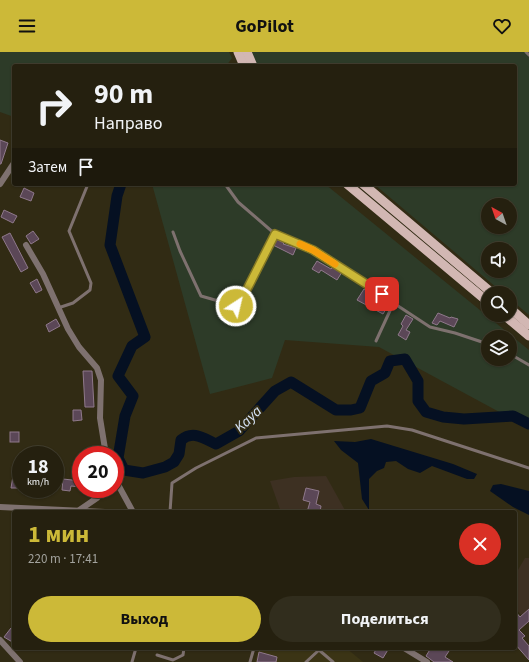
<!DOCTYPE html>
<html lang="ru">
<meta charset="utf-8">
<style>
body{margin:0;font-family:"Source Sans 3",sans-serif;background:#312d1d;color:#f1f3f6;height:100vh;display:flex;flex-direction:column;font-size:15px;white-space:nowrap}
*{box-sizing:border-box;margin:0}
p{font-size:13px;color:#a3a39e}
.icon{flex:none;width:22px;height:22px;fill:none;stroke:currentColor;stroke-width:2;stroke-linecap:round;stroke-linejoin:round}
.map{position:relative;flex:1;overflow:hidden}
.panel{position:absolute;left:12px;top:458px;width:505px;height:140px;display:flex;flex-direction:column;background:#25200f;border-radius:4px;box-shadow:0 1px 3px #0004,0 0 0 1px #423e2f}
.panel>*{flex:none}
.top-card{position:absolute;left:12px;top:12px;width:505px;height:122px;border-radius:4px;box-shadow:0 1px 3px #0004,0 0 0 1px #423e2f;background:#25200f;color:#f1f3f6;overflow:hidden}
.needle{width:26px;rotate:320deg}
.buttons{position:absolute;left:481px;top:146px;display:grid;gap:8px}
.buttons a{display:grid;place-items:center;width:36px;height:36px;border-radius:50%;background:#25200f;box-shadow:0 1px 3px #0004,0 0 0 1px #423e2f;font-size:20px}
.speed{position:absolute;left:12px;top:394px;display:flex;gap:8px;font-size:20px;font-weight:700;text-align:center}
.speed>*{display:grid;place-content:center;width:52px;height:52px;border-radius:50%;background:#25200f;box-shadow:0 1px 3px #0004,0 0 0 1px #423e2f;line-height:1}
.speed small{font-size:10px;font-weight:400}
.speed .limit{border:6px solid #d22;background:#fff;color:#111}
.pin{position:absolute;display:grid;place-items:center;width:34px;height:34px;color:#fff;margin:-17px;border-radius:8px;box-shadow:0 2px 6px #0006}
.me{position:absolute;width:44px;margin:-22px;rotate:35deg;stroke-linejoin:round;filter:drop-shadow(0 0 3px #0008)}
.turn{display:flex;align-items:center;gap:14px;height:84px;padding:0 16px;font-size:18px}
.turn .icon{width:52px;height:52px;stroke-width:2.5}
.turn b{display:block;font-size:28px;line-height:34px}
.then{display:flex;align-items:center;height:38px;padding:0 16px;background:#0003;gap:8px;font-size:15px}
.round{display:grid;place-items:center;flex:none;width:42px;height:42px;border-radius:21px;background:#312d1d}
.summary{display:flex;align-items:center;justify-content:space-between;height:68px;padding:0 16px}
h1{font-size:24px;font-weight:700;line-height:30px;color:#ccb938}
.button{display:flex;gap:8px;margin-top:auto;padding:8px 16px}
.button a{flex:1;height:46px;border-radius:24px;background:#ccb938;color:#111;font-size:16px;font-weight:700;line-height:46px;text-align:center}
.button a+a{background:#312d1d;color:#f1f3f6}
header{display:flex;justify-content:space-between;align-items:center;height:52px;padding:0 16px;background:#ccb938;color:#111;font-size:18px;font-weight:700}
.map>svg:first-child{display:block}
.commercial{fill:#3d3022}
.built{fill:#3b3415}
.green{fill:#2d3b28;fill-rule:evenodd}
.water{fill:#051022}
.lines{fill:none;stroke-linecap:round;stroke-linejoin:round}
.river{stroke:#051022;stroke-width:11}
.building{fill:#5b4757;stroke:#8f798b}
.lane{stroke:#7e716f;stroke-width:3}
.street{stroke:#7e716f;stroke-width:6}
.primary{stroke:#d2b7b3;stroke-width:9}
.route-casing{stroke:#857824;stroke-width:10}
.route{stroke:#ccb938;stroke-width:7}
.slow{stroke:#f59e0b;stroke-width:7}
.labels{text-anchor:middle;stroke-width:4;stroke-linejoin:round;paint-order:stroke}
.water-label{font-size:15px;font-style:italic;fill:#d7e4f7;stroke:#312b14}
</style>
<header><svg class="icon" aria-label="menu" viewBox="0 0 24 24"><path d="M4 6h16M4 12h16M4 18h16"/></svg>GoPilot<svg class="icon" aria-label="heart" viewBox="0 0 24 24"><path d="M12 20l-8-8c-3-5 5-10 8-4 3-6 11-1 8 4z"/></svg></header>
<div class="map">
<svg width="529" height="610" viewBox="0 0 529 610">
<rect width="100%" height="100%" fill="#312b14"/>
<g class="commercial">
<polygon points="326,424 346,460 281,460 270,429 294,425"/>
<polygon points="525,506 529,506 529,572 515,556 515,523"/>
</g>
<polygon class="built" points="259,596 346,596 363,610 255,610"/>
<g class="green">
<polygon points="0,0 229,0 232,6 226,14 14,14 14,65 0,60"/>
<path d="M 250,0 L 529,0 L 529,263 L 510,247 L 510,241 L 503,241 L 374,132 L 515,132 L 515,14 L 258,14 ZM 488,153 L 510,153 L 510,175 L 488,175 ZM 488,197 L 510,197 L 510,219 L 488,219 Z"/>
<path d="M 152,132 L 325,132 L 529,298 L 529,376 L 379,295 L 285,288 L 272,326 L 210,342 ZM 488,285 L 510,285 L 510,307 L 488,307 Z"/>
</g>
<g class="water">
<polygon points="371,387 453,412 477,422 474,427 467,427 432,414 420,421 408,417 396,409 386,410 384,416 377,419 369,427 369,458 362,447 358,411 341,398 334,389 355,390"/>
<polygon points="501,432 529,439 529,463 513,455 490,439 493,433"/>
</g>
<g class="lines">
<path class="river" d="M 121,132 L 117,144 L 110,193 L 145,285 L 132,294 L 118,324 L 133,344 L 125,364 L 118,406 L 124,418 L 143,421 L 165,415 L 174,410 L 179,402 L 181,388 C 193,378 203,386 216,392 L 239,379 L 275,339 L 291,330 L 336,358 L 351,358 L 360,356 L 371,329 L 385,321 L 390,309 L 405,307 L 418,329 L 418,349 L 426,360 L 443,365 L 464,367 L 513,364 L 529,372"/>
</g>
<g class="building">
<polygon points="0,88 8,91 1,112 0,112"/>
<polygon points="24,136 34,141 31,149 20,145"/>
<polygon points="4,158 17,164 13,171 1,165"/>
<polygon points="33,179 39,187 31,192 26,184"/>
<polygon points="10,181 28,216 21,220 2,185"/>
<polygon points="276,187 284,191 283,192 296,196 293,203 273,193"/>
<polygon points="317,209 331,217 333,215 342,220 337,228 321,218 319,221 312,217"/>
<polygon points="37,227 42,238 36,241 30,231"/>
<polygon points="364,237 389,252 383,262 357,248"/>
<polygon points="438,261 450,266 451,265 458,267 454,275 440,269 437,273 432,271"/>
<polygon points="406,263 413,267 406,278 410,280 406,288 398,283 403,274 401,272"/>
<polygon points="56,267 60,274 49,280 46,273"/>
<polygon points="83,319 92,319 94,355 85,355"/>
<polygon points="73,358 81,358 82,368 73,369"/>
<rect x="10" y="380" width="9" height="10"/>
<polygon points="13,424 21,425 20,436 11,436"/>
<polygon points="63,427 81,429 81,435 71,434 70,439 62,438"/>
<polygon points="306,436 319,439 316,452 321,454 320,460 307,460 310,450 303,448"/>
<polygon points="529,557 529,569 519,578 525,584 522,586 529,594 529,608 515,592 515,559 520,565"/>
<polygon points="11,576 14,578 14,591 4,585"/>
<polygon points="377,596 389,596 383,606 374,601"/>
<polygon points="431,596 451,596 445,605 453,610 434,610 426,604"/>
<polygon points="259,600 277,605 276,610 257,610"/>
</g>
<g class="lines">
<g class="lane">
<polyline points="526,0 529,3"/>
<polyline points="225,132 238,150 275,182 313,198 430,275 455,281 488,292"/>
<polyline points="173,180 180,199 201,244 236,254 241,249 275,182"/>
<polyline points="58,256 73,251 90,238 91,231 69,179 88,132"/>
<polyline points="376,289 394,250"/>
<polyline points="510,302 529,313"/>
<polyline points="170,460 172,431 196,416 256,386 387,374 412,378 529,416"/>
<polyline points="157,603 173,608 183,603 184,596"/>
<polyline points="132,610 136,596"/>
<polyline points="250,610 254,596"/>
<polyline points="306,610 319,598 333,610"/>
</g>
<g class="street">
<polyline points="0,132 14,111"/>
<polyline points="26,193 43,222 68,277 79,295 97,316 101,328 100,366 106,403"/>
<polyline points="115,427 133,460"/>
<polyline points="0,455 105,460"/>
<polyline points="78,459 97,446 103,437"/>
<polyline points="0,588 20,610"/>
<polyline points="404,596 427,610"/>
</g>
<g class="primary">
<polyline points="238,0 244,14"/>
<polyline points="247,0 253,14"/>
<polyline points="347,132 488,250"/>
<polyline points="363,132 492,241"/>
<polyline points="510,256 529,273"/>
<polyline points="504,263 529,284"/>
</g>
</g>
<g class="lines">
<defs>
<polyline id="route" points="236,254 241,249 275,182 313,198 382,242"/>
</defs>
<use href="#route" class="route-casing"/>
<use href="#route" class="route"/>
<polyline class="slow" points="300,192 313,198 335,212"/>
</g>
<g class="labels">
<g class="water-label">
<text transform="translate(248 367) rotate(-44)" y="5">Kaya</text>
</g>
</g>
</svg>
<div class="buttons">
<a><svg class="needle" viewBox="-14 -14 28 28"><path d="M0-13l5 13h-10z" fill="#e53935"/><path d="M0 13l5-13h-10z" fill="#a3a39e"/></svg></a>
<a><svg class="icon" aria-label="sound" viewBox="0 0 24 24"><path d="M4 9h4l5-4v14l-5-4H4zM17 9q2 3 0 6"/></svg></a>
<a><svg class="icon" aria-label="search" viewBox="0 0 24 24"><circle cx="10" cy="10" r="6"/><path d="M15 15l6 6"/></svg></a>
<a><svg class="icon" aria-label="layers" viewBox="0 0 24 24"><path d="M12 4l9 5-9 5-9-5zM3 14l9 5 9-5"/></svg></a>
</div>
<div class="speed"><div>18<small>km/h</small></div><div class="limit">20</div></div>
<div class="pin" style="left:382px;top:242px;background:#d93025"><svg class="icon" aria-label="arrive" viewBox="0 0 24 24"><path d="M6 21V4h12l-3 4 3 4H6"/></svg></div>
<svg class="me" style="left:236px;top:254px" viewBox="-20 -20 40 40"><circle r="17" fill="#ccb938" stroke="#fff" stroke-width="3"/><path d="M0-11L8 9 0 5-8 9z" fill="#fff"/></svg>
<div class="top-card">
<div class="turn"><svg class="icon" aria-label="right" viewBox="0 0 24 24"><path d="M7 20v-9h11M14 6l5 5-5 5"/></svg><div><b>90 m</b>Направо</div></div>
<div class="then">Затем<svg class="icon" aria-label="arrive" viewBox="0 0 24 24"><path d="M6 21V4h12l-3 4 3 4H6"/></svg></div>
</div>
<section class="panel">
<div class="summary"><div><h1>1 мин</h1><p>220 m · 17:41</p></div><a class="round" style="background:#d93025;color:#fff"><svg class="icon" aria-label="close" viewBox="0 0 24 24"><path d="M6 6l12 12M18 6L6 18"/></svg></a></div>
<div class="button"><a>Выход</a><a>Поделиться</a></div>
</section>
</div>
